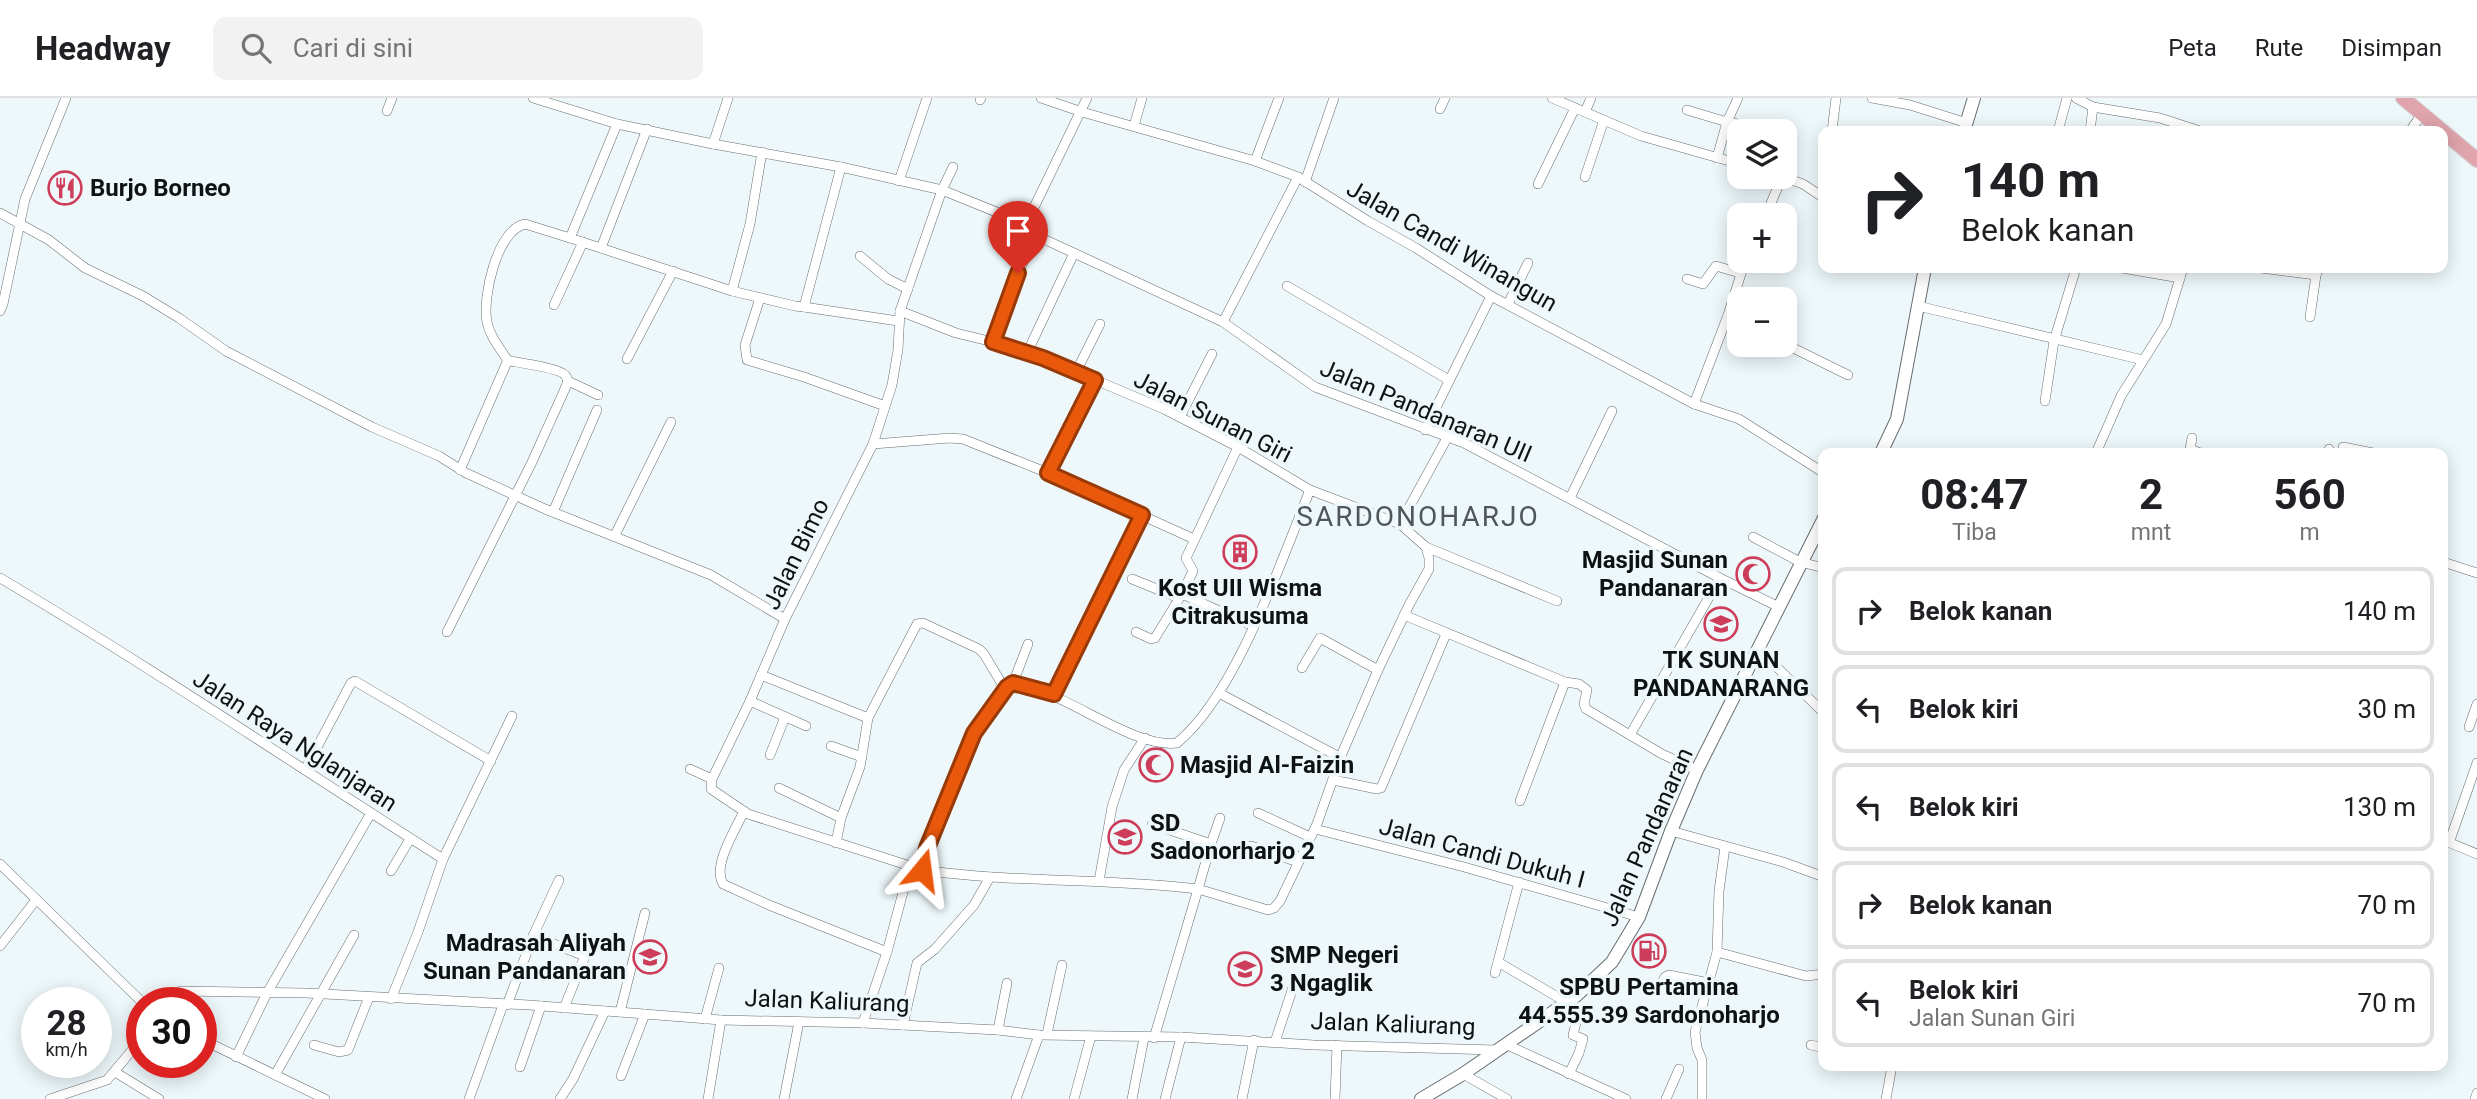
<!DOCTYPE html>
<html lang="id">
<meta charset="utf-8">
<style>
body{margin:0;font-family:Roboto,sans-serif;background:#f2f2f2;color:#202124;height:100vh;display:flex;flex-direction:column;font-size:26px;white-space:nowrap}
*{box-sizing:border-box;margin:0}
p{font-size:23px;color:#757577}
.icon{flex:none;width:38px;height:38px;fill:none;stroke:currentColor;stroke-width:2;stroke-linecap:round;stroke-linejoin:round}
.map{position:relative;flex:1;overflow:hidden}
.panel{position:absolute;left:1818px;top:350px;width:630px;height:623px;display:flex;flex-direction:column;background:#fff;border-radius:14px;box-shadow:0 4px 18px #0003}
.panel>*{flex:none}
.guide{position:absolute;left:1818px;top:28px;width:630px;height:147px;border-radius:14px;box-shadow:0 4px 18px #0003;background:#fff;color:#202124;overflow:hidden}
.buttons{position:absolute;left:1727px;top:21px;display:grid;gap:14px}
.buttons a{display:grid;place-items:center;width:70px;height:70px;border-radius:14px;background:#fff;box-shadow:0 4px 18px #0003;font-size:35px}
.speed{position:absolute;left:21px;top:889px;display:flex;gap:14px;font-size:35px;font-weight:700;text-align:center}
.speed>*{display:grid;place-content:center;width:91px;height:91px;border-radius:50%;background:#fff;box-shadow:0 4px 18px #0003;line-height:1}
.speed small{font-size:18px;font-weight:400}
.speed .limit{border:10px solid #d22;background:#fff;color:#111}
.pin{position:absolute;display:grid;place-items:center;width:60px;height:60px;color:#fff;margin:-72px -30px;border-radius:50% 50% 50% 0;rotate:-45deg;box-shadow:0 0 7px #0007}
.pin .icon{rotate:45deg}
.me{position:absolute;width:77px;margin:-38px;rotate:16deg;stroke-linejoin:round;filter:drop-shadow(0 0 5px #0008)}
.turn{display:flex;align-items:center;gap:24px;height:147px;padding:0 28px;font-size:32px}
.turn .icon{width:91px;height:91px;stroke-width:2.5}
.turn b{display:block;font-size:49px;line-height:60px}
.eta{display:flex;justify-content:space-evenly;align-items:center;height:119px;text-align:center}
.eta b{font-size:42px;font-weight:700;line-height:49px}
ul{padding:0;list-style:none}
li{display:flex;align-items:center;gap:21px;height:88px;margin:0 14px 10px;padding:0 14px;border:4px solid #e0e0e0;border-radius:14px}
li div{flex:1}
li b{display:block;font-size:26px}
li em{font-style:normal}
header{display:flex;align-items:center;gap:42px;box-sizing:border-box;height:98px;padding:0 35px;background:#fff;border-bottom:2px solid #e0e0e0}
header strong{font-size:33px}
nav{display:flex;gap:38px;margin-inline-start:auto;font-size:24px}
.search{width:490px;height:63px;background:#f2f2f2;display:flex;align-items:center;gap:18px;box-sizing:border-box;padding:0 24px;border-radius:14px;color:#757577;font-size:26px}
.map>svg:first-child{display:block}
.lines{fill:none;stroke-linecap:round;stroke-linejoin:round}
.minor-casing{stroke:#666d71;stroke-width:10}
.secondary-casing{stroke:#666d71;stroke-width:14}
.primary-casing{stroke:#d4d4d5;stroke-width:16}
.minor{stroke:#fff;stroke-width:9}
.secondary{stroke:#fff;stroke-width:12}
.primary{stroke:#dfa4ac;stroke-width:14}
.route-casing{stroke:#983908;stroke-width:18}
.route{stroke:#ea580c;stroke-width:12}
.labels{text-anchor:middle;stroke-width:7;stroke-linejoin:round;paint-order:stroke}
.poi-label{font-size:24px;font-weight:bold;fill:#0f1214;stroke:#eef8fb;text-anchor:start}
.street-label{font-size:24px;fill:#0f1214;stroke:#eef8fb}
.quarter-label{font-size:28px;letter-spacing:2px;fill:#50575a;stroke:#eef8fb}
</style>
<header>
<strong>Headway</strong>
<div class="search"><svg class="icon" aria-label="search" viewBox="0 0 24 24"><circle cx="10" cy="10" r="6"/><path d="M15 15l6 6"/></svg>Cari di sini</div>
<nav><a>Peta</a><a>Rute</a><a>Disimpan</a></nav>
</header>
<div class="map">
<svg width="2477" height="1001" viewBox="0 0 2477 1001">
<rect width="100%" height="100%" fill="#eef8fb"/>
<g class="lines">
<defs>
<g id="minor">
<polyline points="533,0 617,26 570,140 732,193 795,208 804,209 841,69 942,92 953,69"/>
<polyline points="728,0 713,46 841,69"/>
<polyline points="1041,0 1082,14 1255,63 1298,79 1368,123 1416,150 1491,198 1694,306 1739,321 1824,375"/>
<polyline points="1552,0 1641,38 1740,66"/>
<polyline points="1872,0 1910,7 1967,25"/>
<polyline points="2076,0 2093,9 2160,20 2200,33"/>
<polyline points="980,2 981,0"/>
<polyline points="1440,11 1445,0"/>
<polyline points="1687,12 1727,24 1771,32"/>
<polyline points="387,13 392,0"/>
<polyline points="1585,14 1591,0"/>
<polyline points="617,26 713,46"/>
<polyline points="1134,28 1142,0"/>
<polyline points="1832,33 1836,0"/>
<polyline points="2058,33 2067,0"/>
<polyline points="2090,33 2093,9"/>
<polyline points="2410,33 2422,16"/>
<polyline points="1717,60 1727,24 1738,0"/>
<polyline points="1255,63 1279,0"/>
<polyline points="1585,79 1604,22"/>
<polyline points="1783,79 1803,86 1824,100"/>
<polyline points="899,83 927,0"/>
<polyline points="1305,84 1334,0"/>
<polyline points="1538,86 1575,10"/>
<polyline points="0,115 49,142 85,170 143,198 179,220 226,253 372,329 439,358 466,375 545,411 711,477 785,521"/>
<polyline points="1766,117 1782,79"/>
<polyline points="1026,126 1035,137 1223,224 1315,289 1464,345 1720,480 1779,509"/>
<polyline points="601,150 647,31"/>
<polyline points="860,158 888,181 908,191"/>
<polyline points="2122,170 2180,180"/>
<polyline points="2261,170 2316,177"/>
<polyline points="1687,181 1703,186 1716,168 1740,175"/>
<polyline points="1287,188 1449,282"/>
<polyline points="732,193 750,126 762,54"/>
<polyline points="760,200 745,247 747,262 804,279 885,308"/>
<polyline points="1508,206 1528,165"/>
<polyline points="554,207 583,144"/>
<polyline points="1918,208 2143,262"/>
<polyline points="804,209 898,223"/>
<polyline points="0,213 3,206 25,101 66,0"/>
<polyline points="900,213 956,235 993,244 1043,260 1164,311 1238,349 1310,392"/>
<polyline points="1728,217 1740,223"/>
<polyline points="2310,219 2316,177 2319,170"/>
<polyline points="1223,224 1298,79"/>
<polyline points="993,244 1012,189 1035,137"/>
<polyline points="1785,246 1848,277"/>
<polyline points="1027,255 1074,155"/>
<polyline points="627,261 673,173"/>
<path d="M 508,263 C 500,250 490,239 487,224 C 482,199 497,132 525,126 L 570,140"/>
<polyline points="1076,274 1100,226"/>
<polyline points="568,283 598,297"/>
<polyline points="2045,303 2054,243 2076,170"/>
<polyline points="1694,306 1728,217 1745,163"/>
<polyline points="1180,319 1212,256"/>
<polyline points="1425,332 1491,198"/>
<polyline points="2192,340 2190,351 2200,355"/>
<polyline points="873,346 950,340 963,341 1048,375 1194,441"/>
<polyline points="1238,349 1186,460 1193,473 1182,496 1253,528"/>
<polyline points="2343,349 2373,355"/>
<polyline points="2096,355 2121,298 2166,226 2183,170"/>
<polyline points="2328,355 2329,351"/>
<polyline points="1048,375 1095,282"/>
<polyline points="1570,400 1612,313"/>
<polyline points="553,414 597,312"/>
<polyline points="615,437 671,324"/>
<polyline points="1753,439 1800,464 1824,470"/>
<polyline points="1426,449 1557,503"/>
<polyline points="2443,464 2477,475"/>
<path d="M 0,480 C 151,569 295,667 443,761 L 418,834 L 391,901"/>
<polyline points="1132,481 1179,500"/>
<polyline points="1404,517 1565,584"/>
<path d="M 447,534 L 532,364 L 564,293 C 566,288 570,282 565,277 C 559,270 521,265 510,263 L 507,264 L 460,372"/>
<polyline points="1136,534 1151,541 1155,540 1182,496"/>
<polyline points="1759,552 1824,615"/>
<polyline points="1302,570 1320,540 1378,572"/>
<polyline points="761,577 868,620"/>
<polyline points="1013,585 1028,546"/>
<polyline points="1219,595 1341,660"/>
<polyline points="1054,596 1142,417"/>
<polyline points="750,603 806,628"/>
<polyline points="2469,629 2477,606"/>
<polyline points="1630,637 1720,480"/>
<polyline points="831,648 862,659"/>
<polyline points="770,657 785,619"/>
<polyline points="690,671 712,681"/>
<polyline points="305,672 351,585 355,583 491,663"/>
<polyline points="1333,682 1377,691 1381,690 1446,536"/>
<polyline points="779,690 841,720"/>
<polyline points="1520,703 1565,584 1579,586 1587,592 1584,606 1586,611 1662,656 1697,672"/>
<path d="M 744,713 C 736,731 712,767 723,786 L 769,807 L 887,854"/>
<polyline points="1258,715 1310,739"/>
<polyline points="1152,726 1211,746 1198,791 1268,812 1274,810 1280,803 1317,726 1341,658 1378,572 1409,507 1429,471 1429,460 1426,449 1400,426 1447,340"/>
<polyline points="1315,731 1464,769 1639,819"/>
<polyline points="1671,733 1783,764 1824,779"/>
<polyline points="2443,742 2477,756"/>
<polyline points="836,745 841,720 860,669 868,620 917,526 923,525 979,551 984,556 1005,591"/>
<polyline points="2449,745 2477,665"/>
<polyline points="1211,746 1220,720"/>
<polyline points="1251,748 1298,764"/>
<polyline points="443,761 512,618"/>
<polyline points="0,766 143,905"/>
<path d="M 910,768 L 922,772 L 927,750 L 974,635 L 1007,589 L 1013,585 C 1064,592 1132,651 1177,645 C 1236,597 1281,463 1310,392 L 1400,426"/>
<path d="M 922,772 C 1014,785 1106,780 1198,791 L 1154,940"/>
<polyline points="391,773 410,741"/>
<polyline points="1099,783 1112,709 1124,672 1145,640"/>
<polyline points="533,838 585,858 564,910"/>
<polyline points="0,848 36,802"/>
<polyline points="1717,854 1806,878 1824,876"/>
<polyline points="1498,864 1566,904"/>
<polyline points="1495,875 1519,784"/>
<polyline points="1657,892 1665,879 1669,877 1709,885"/>
<polyline points="160,905 166,898 181,893 306,895 529,907 721,922 863,925 998,932 1039,937 1181,939 1314,947 1496,952"/>
<polyline points="507,907 533,838 559,782"/>
<polyline points="1553,913 1577,921 1573,937 1583,941 1579,955 1569,976"/>
<polyline points="620,914 645,815"/>
<polyline points="705,921 719,870"/>
<polyline points="863,925 887,854 910,768 748,716 711,691 712,681 750,603 785,521 873,346 892,287 898,252 900,213 942,92 1026,126 1087,0"/>
<polyline points="903,927 917,865 935,851 974,807 990,779"/>
<polyline points="998,932 1007,885"/>
<polyline points="1047,936 1062,867"/>
<polyline points="201,941 325,1001"/>
<polyline points="1275,944 1295,883"/>
<polyline points="1505,946 1626,1001"/>
<polyline points="314,947 339,954 348,952 369,899"/>
<polyline points="1811,947 1824,950"/>
<polyline points="236,959 267,895 371,715"/>
<polyline points="520,969 541,908"/>
<polyline points="115,974 159,1001"/>
<polyline points="1463,976 1507,1001"/>
<polyline points="275,977 354,837"/>
<polyline points="621,978 645,916"/>
<polyline points="50,1001 107,982 133,951 142,936"/>
<polyline points="469,1001 503,907"/>
<polyline points="560,1001 573,981 605,913"/>
<polyline points="708,1001 721,922"/>
<polyline points="784,1001 799,924"/>
<polyline points="1016,1001 1039,937"/>
<polyline points="1074,1001 1091,938"/>
<polyline points="1132,1001 1144,940"/>
<polyline points="1165,1001 1181,939"/>
<polyline points="1242,1001 1254,942"/>
<polyline points="1335,1001 1337,947"/>
<polyline points="1666,1001 1679,971"/>
<polyline points="1702,1001 1702,962 1697,950 1695,934 1717,854 1719,793 1725,749"/>
<polyline points="1886,1001 1892,968"/>
<polyline points="2475,1001 2477,995"/>
</g>
<g id="secondary">
<polyline points="1964,33 1974,0"/>
<polyline points="1881,355 1897,321 1925,170"/>
<polyline points="1421,1001 1463,976 1576,898 1612,864 1639,819 1671,733 1697,672 1824,420"/>
</g>
<polyline id="primary" points="2403,0 2477,62"/>
</defs>
<use href="#minor" class="minor-casing"/>
<use href="#secondary" class="secondary-casing"/>
<use href="#primary" class="primary-casing"/>
<use href="#minor" class="minor"/>
<use href="#secondary" class="secondary"/>
<use href="#primary" class="primary"/>
</g>
<g class="lines">
<defs>
<polyline id="route" points="922,772 927,750 974,635 1007,589 1013,585 1054,596 1142,417 1048,375 1095,282 1043,260 993,244 1018,175"/>
</defs>
<use href="#route" class="route-casing"/>
<use href="#route" class="route"/>
</g>
<defs>
<symbol id="restaurant-ring" viewBox="-11 -11 22 22"><circle r="9.5" fill="#eef8fb" stroke="#cd3d5a" stroke-width="1.5"/><path d="M-5-6h1v4h1v-4h1v4h1v-4h1v5L-1.5 .5V6h-2V.5L-5-1ZM5-6V6H3V1.5H1.5Q1.5-4 5-6Z" fill="#cd3d5a"/></symbol>
<symbol id="building-ring" viewBox="-11 -11 22 22"><circle r="9.5" fill="#eef8fb" stroke="#cd3d5a" stroke-width="1.5"/><path d="M-4-6H4V6H1V3H-1V6H-4ZM-2.5-4.3h1.7v1.8h-1.7ZM.8-4.3h1.7v1.8H.8ZM-2.5-1h1.7V.8h-1.7ZM.8-1h1.7V.8H.8Z" fill="#cd3d5a"/></symbol>
<symbol id="mosque-ring" viewBox="-11 -11 22 22"><circle r="9.5" fill="#eef8fb" stroke="#cd3d5a" stroke-width="1.5"/><path d="M3.5-4.9A6 6 0 1 0 3.5 4.9A5 5 0 1 1 3.5-4.9Z" fill="#cd3d5a"/></symbol>
<symbol id="school-ring" viewBox="-11 -11 22 22"><circle r="9.5" fill="#eef8fb" stroke="#cd3d5a" stroke-width="1.5"/><path d="M0-5L7-2L0 1L-7-2ZM-4 1L0 2.5L4 1V4Q0 6-4 4Z" fill="#cd3d5a"/></symbol>
<symbol id="fuel-ring" viewBox="-11 -11 22 22"><circle r="9.5" fill="#eef8fb" stroke="#cd3d5a" stroke-width="1.5"/><path d="M-5.5-6h7V0h2V4h1.3V-2.5L3-4.5l.8-.8L6-3V5H2.5V1h-1V6h-7ZM-4.2-4.7v3.2H.2V-4.7Z" fill="#cd3d5a"/></symbol>
</defs>
<g fill-rule="evenodd">
<use href="#restaurant-ring" x="46" y="71" width="38" height="38"/>
<use href="#building-ring" x="1221" y="435" width="38" height="38"/>
<use href="#mosque-ring" x="1734" y="457" width="38" height="38"/>
<use href="#school-ring" x="1702" y="507" width="38" height="38"/>
<use href="#mosque-ring" x="1137" y="648" width="38" height="38"/>
<use href="#school-ring" x="1106" y="720" width="38" height="38"/>
<use href="#fuel-ring" x="1630" y="834" width="38" height="38"/>
<use href="#school-ring" x="631" y="840" width="38" height="38"/>
<use href="#school-ring" x="1226" y="852" width="38" height="38"/>
</g>
<g class="labels">
<g class="poi-label">
<text x="90" y="98">Burjo Borneo</text>
<text x="1728" y="470" text-anchor="end">Masjid Sunan<tspan x="1728" dy="28">Pandanaran</tspan></text>
<text x="1240" y="498" text-anchor="middle">Kost UII Wisma<tspan x="1240" dy="28">Citrakusuma</tspan></text>
<text x="1721" y="570" text-anchor="middle">TK SUNAN<tspan x="1721" dy="28">PANDANARANG</tspan></text>
<text x="1180" y="675">Masjid Al-Faizin</text>
<text x="1150" y="733">SD<tspan x="1150" dy="28">Sadonorharjo 2</tspan></text>
<text x="626" y="853" text-anchor="end">Madrasah Aliyah<tspan x="626" dy="28">Sunan Pandanaran</tspan></text>
<text x="1270" y="865">SMP Negeri<tspan x="1270" dy="28">3 Ngaglik</tspan></text>
<text x="1649" y="897" text-anchor="middle">SPBU Pertamina<tspan x="1649" dy="28">44.555.39 Sardonoharjo</tspan></text>
</g>
<g class="street-label">
<text transform="translate(1452 148) rotate(30)" y="8">Jalan Candi Winangun</text>
<text transform="translate(1426 313) rotate(23)" y="8">Jalan Pandanaran UII</text>
<text transform="translate(1213 319) rotate(27)" y="8">Jalan Sunan Giri</text>
<text transform="translate(796 456) rotate(-64)" y="8">Jalan Bimo</text>
<text transform="translate(295 643) rotate(33)" y="8">Jalan Raya Nglanjaran</text>
<text transform="translate(1647 739) rotate(-66)" y="8">Jalan Pandanaran</text>
<text transform="translate(1482 755) rotate(15)" y="8">Jalan Candi Dukuh I</text>
<text transform="translate(827 903) rotate(2)" y="8">Jalan Kaliurang</text>
<text transform="translate(1393 926) rotate(2)" y="8">Jalan Kaliurang</text>
</g>
<g class="quarter-label">
<text x="1418" y="428">SARDONOHARJO</text>
</g>
</g>
</svg>
<div class="buttons">
<a><svg class="icon" aria-label="layers" viewBox="0 0 24 24"><path d="M12 4l9 5-9 5-9-5zM3 14l9 5 9-5"/></svg></a>
<a>+</a>
<a>−</a>
</div>
<div class="speed"><div>28<small>km/h</small></div><div class="limit">30</div></div>
<div class="pin" style="left:1018px;top:175px;background:#d93025"><svg class="icon" aria-label="arrive" viewBox="0 0 24 24"><path d="M6 21V4h12l-3 4 3 4H6"/></svg></div>
<svg class="me" style="left:922px;top:772px" viewBox="-20 -20 40 40"><path d="M0-17L14 15 0 8-14 15z" fill="#ea580c" stroke="#fff" stroke-width="4"/></svg>
<div class="guide">
<div class="turn"><svg class="icon" aria-label="right" viewBox="0 0 24 24"><path d="M7 20v-9h11M14 6l5 5-5 5"/></svg><div><b>140 m</b>Belok kanan</div></div>
</div>
<section class="panel">
<div class="eta">
<div><b>08:47</b><p>Tiba</p></div>
<div><b>2</b><p>mnt</p></div>
<div><b>560</b><p>m</p></div>
</div>
<ul>
<li><svg class="icon" aria-label="right" viewBox="0 0 24 24"><path d="M7 20v-9h11M14 6l5 5-5 5"/></svg><div><b>Belok kanan</b></div><em>140 m</em></li>
<li><svg class="icon" aria-label="left" viewBox="0 0 24 24"><path d="M17 20v-9H6M10 6l-5 5 5 5"/></svg><div><b>Belok kiri</b></div><em>30 m</em></li>
<li><svg class="icon" aria-label="left" viewBox="0 0 24 24"><path d="M17 20v-9H6M10 6l-5 5 5 5"/></svg><div><b>Belok kiri</b></div><em>130 m</em></li>
<li><svg class="icon" aria-label="right" viewBox="0 0 24 24"><path d="M7 20v-9h11M14 6l5 5-5 5"/></svg><div><b>Belok kanan</b></div><em>70 m</em></li>
<li><svg class="icon" aria-label="left" viewBox="0 0 24 24"><path d="M17 20v-9H6M10 6l-5 5 5 5"/></svg><div><b>Belok kiri</b><p>Jalan Sunan Giri</p></div><em>70 m</em></li>
</ul>
</section>
</div>
